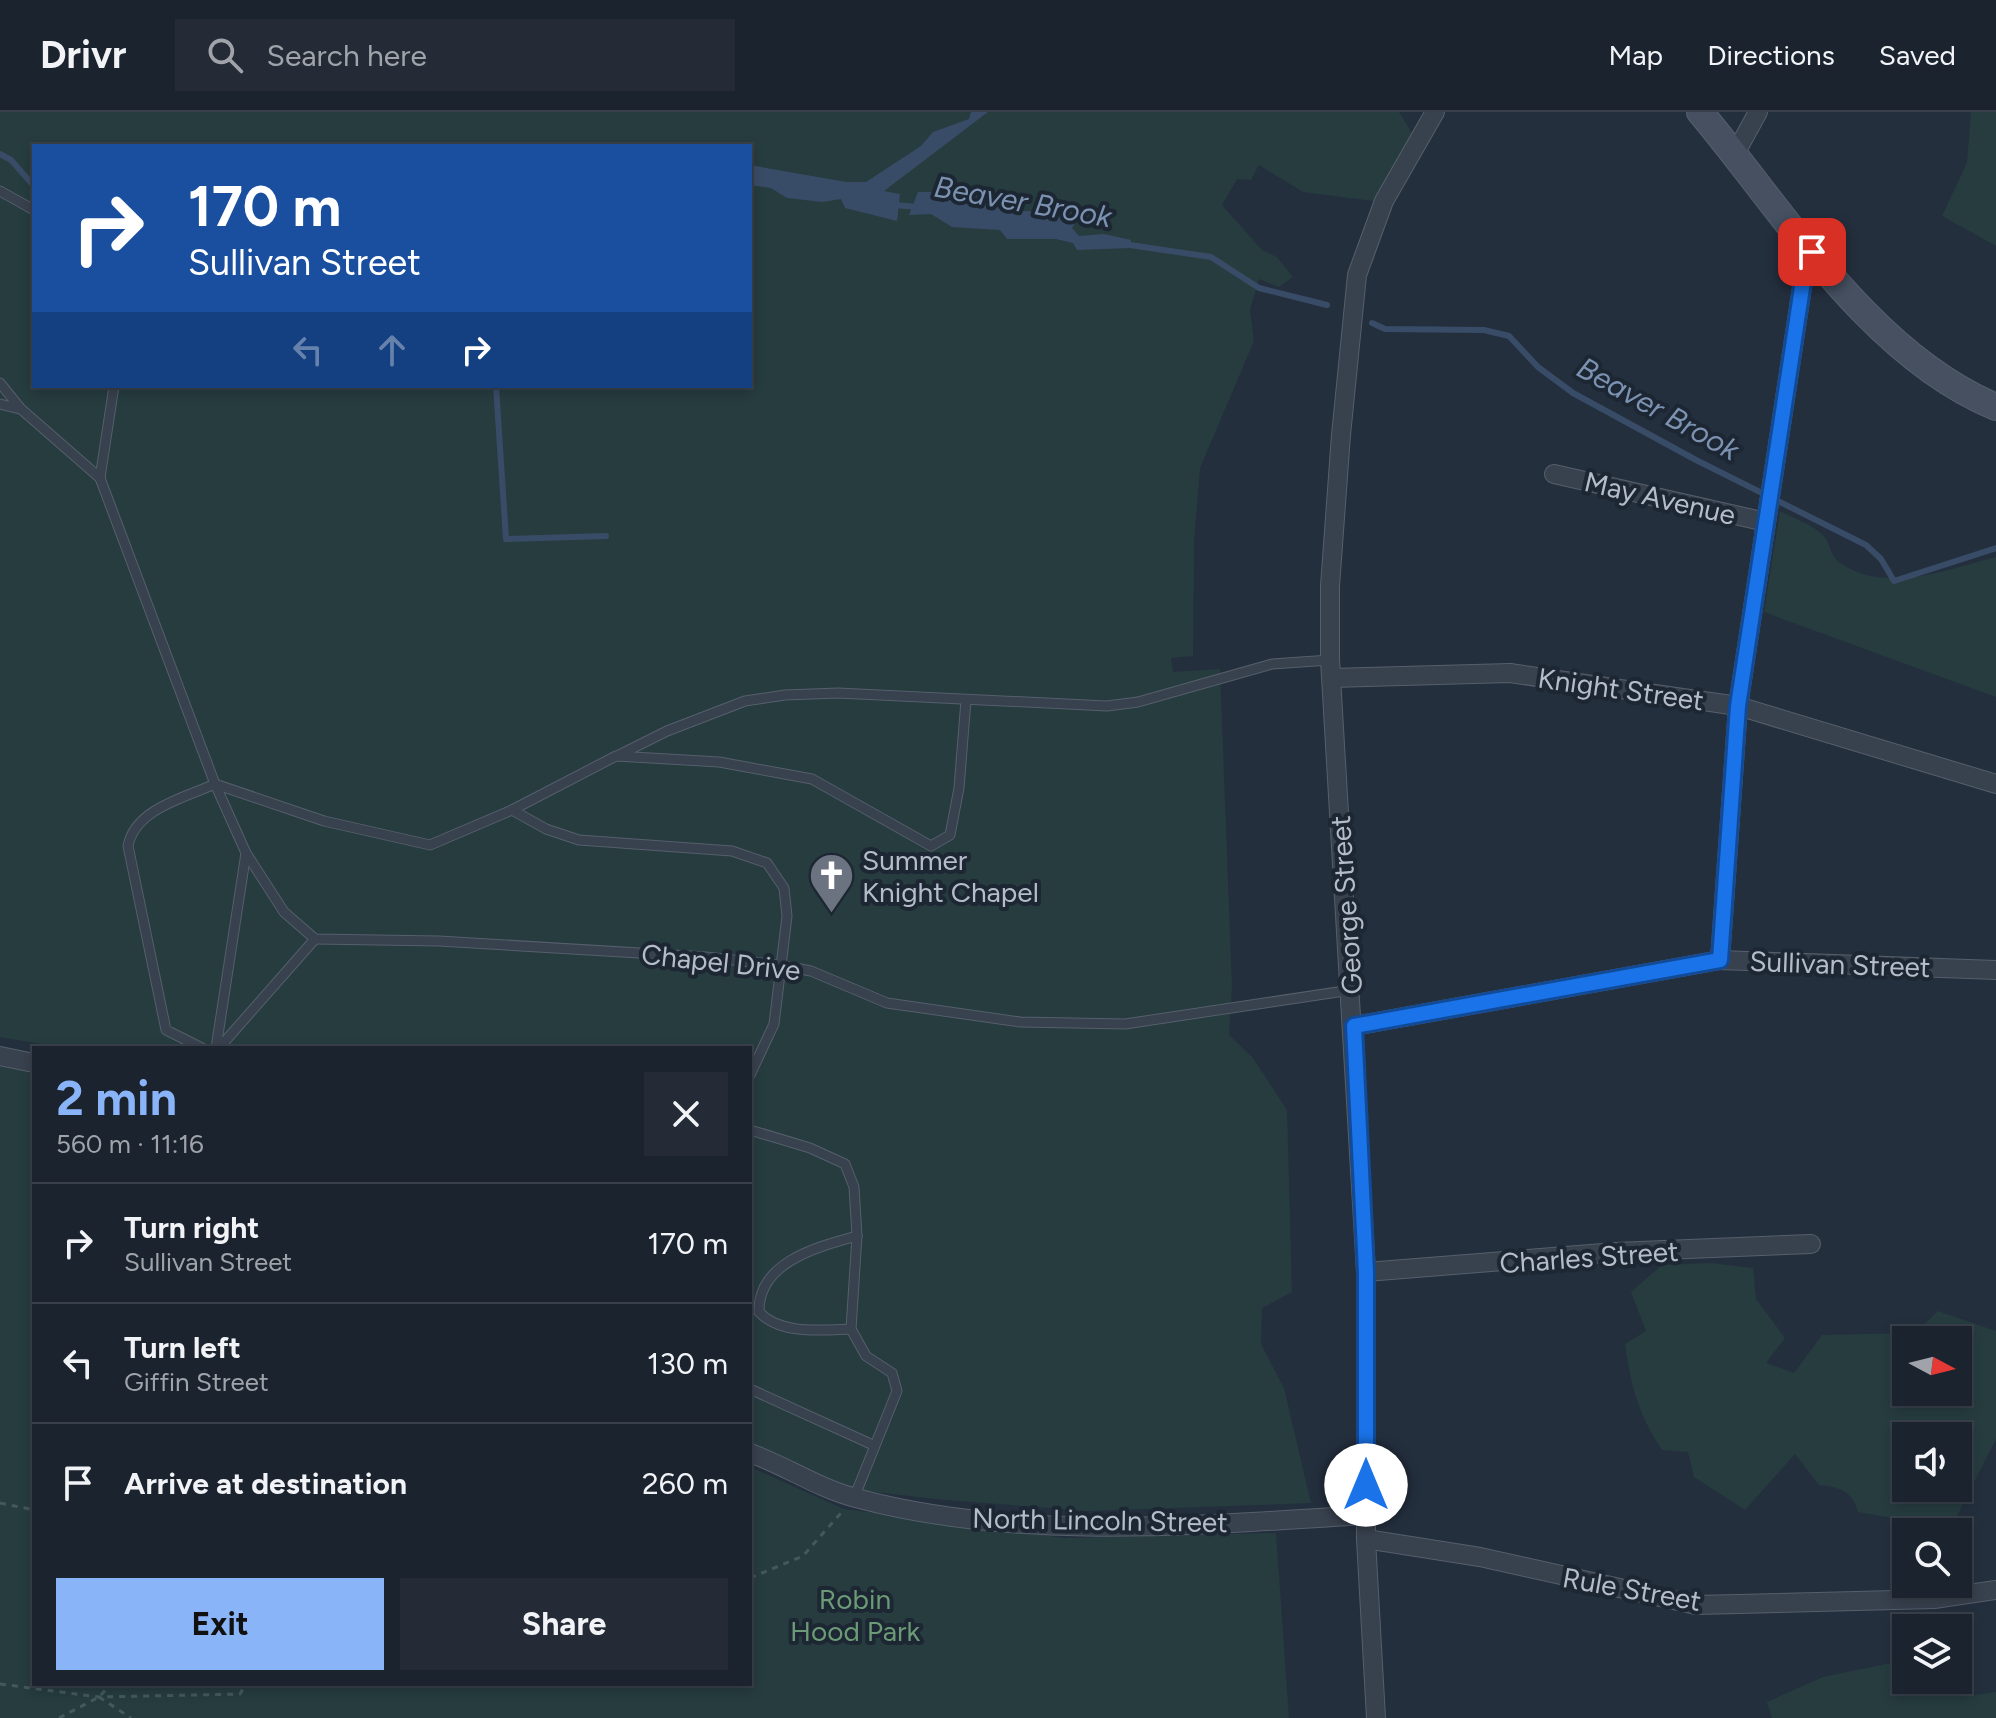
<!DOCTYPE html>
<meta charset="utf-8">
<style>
body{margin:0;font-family:Figtree,sans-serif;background:#242b36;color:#f1f3f6;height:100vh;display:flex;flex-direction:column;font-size:30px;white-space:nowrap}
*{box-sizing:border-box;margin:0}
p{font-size:26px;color:#a0a4aa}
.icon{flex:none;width:44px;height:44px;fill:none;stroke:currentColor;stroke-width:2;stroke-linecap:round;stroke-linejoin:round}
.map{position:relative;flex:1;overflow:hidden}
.side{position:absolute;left:32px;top:934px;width:720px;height:640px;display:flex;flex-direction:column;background:#1b232e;border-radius:0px;box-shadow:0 4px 12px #0003,0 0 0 2px #39404a}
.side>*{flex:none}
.banner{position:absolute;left:32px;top:32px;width:720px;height:244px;border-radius:0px;box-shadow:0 4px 12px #0003,0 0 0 2px #39404a;background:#1a4fa0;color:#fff;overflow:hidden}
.needle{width:52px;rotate:97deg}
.buttons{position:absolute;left:1892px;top:1214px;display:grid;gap:16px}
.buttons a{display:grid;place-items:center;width:80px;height:80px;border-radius:0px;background:#1b232e;box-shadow:0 4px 12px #0003,0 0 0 2px #39404a;font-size:40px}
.pin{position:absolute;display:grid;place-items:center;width:68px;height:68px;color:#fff;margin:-34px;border-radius:16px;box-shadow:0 4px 12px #0006}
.me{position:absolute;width:88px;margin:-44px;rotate:0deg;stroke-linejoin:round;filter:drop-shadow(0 0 6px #0008)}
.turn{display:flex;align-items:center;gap:28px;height:168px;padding:0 24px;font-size:36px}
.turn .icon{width:104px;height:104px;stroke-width:2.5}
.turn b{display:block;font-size:56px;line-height:68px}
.lanes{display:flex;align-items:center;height:76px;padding:0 24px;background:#0003;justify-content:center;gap:40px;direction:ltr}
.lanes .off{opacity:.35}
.round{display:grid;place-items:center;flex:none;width:84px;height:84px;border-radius:0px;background:#242b36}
.headline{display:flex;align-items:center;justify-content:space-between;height:136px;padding:0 24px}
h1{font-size:48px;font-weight:700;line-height:60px;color:#8ab4f8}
.action{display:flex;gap:16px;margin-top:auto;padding:16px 24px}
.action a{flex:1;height:92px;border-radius:0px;background:#8ab4f8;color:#111;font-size:32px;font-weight:700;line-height:92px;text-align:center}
.action a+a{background:#242b36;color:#f1f3f6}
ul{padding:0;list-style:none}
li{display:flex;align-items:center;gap:24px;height:120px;padding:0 24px;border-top:2px solid #39404a}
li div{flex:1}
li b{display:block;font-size:30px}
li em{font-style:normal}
header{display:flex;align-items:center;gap:48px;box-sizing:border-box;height:112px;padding:0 40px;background:#1b232e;border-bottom:2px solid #39404a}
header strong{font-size:38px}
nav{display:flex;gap:44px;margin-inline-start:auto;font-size:28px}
.search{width:560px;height:72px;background:#242b36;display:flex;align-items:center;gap:20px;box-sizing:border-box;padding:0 28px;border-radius:0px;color:#a0a4aa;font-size:30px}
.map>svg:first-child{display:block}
.green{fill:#263c3f;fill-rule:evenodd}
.water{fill:#394c67}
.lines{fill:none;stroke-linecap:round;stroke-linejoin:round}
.stream{stroke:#394c67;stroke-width:6}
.lane-casing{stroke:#565f6c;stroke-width:11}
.street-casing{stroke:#565f6c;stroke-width:20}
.secondary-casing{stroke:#565f6c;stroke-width:28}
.path{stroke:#44595c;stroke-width:3;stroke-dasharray:6 6;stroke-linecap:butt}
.lane{stroke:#38414e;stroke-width:9}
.street{stroke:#38414e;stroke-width:18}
.secondary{stroke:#465061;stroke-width:26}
.route-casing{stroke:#114b97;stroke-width:20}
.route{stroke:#1a73e8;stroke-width:14}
.labels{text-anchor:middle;stroke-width:8;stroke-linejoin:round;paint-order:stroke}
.street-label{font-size:28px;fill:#b4bcc9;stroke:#1d2633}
.poi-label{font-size:28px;fill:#b4bcc9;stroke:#1d2633;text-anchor:start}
.park-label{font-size:28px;fill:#6b9a76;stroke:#1d2633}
.water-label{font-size:30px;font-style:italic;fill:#7c92b1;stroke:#1d2633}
</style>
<header>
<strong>Drivr</strong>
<div class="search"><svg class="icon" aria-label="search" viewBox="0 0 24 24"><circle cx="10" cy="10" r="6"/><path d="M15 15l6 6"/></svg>Search here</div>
<nav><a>Map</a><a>Directions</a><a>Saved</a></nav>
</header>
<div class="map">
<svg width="1996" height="1606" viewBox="0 0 1996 1606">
<rect width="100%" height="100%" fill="#242f3e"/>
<g class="green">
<path d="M 0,0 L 1399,0 L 1412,21 L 1373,89 L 1303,80 L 1259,53 L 1251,68 L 1237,67 L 1222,93 L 1262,138 L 1277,145 L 1293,165 L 1279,175 L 1259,167 L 1250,197 L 1254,229 L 1200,356 L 1194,430 L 1193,544 L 1171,546 L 1173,560 L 1220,557 L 1232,875 L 1229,923 L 1253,946 L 1287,998 L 1292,1180 L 1262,1196 L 1261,1232 L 1284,1276 L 1311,1391 L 1088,1399 L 945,1388 L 856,1378 L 750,1331 L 750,936 L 65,936 L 0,925 ZM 34,34 L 750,34 L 750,274 L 34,274 Z"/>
<polygon points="1971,0 1996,0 1996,134 1942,104 1967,51"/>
<path d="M 1780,399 C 1793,406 1813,413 1823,423 C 1831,431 1829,442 1839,450 C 1883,483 1950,457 1996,445 L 1996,585 L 1764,500 Z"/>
<polygon points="0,950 34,958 34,1572 750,1572 750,1355 844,1397 1065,1426 1276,1421 1289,1606 0,1606"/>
<path d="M 1711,1151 L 1753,1156 L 1756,1187 L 1785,1226 L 1766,1251 L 1794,1261 L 1822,1223 L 1915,1221 L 1938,1199 L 1996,1219 L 1996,1327 L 1951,1416 L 1858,1400 C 1853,1379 1839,1375 1819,1373 L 1795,1342 L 1745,1398 L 1694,1365 L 1688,1340 L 1662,1338 C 1638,1302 1631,1274 1625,1232 L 1646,1219 L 1631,1180 L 1662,1153 ZM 1906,1228 L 1958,1228 L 1958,1280 L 1906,1280 ZM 1906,1324 L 1958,1324 L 1958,1376 L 1906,1376 Z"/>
<polygon points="1906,1548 1906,1568 1953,1568 1967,1584 1996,1580 1996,1606 1772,1606 1767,1590 1823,1565"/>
</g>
<g class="water">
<polygon points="971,0 988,0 884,79 900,82 897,109 845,96 841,87 822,90 787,86 771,76 750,73 750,53 846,70 866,70 921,34 933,20 969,7"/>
<polygon points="918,80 959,80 985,87 1001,97 1080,103 1072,116 1079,124 1104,122 1131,128 1130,136 1077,138 1073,131 1056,127 1007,127 1000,118 952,115 931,102 909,103"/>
</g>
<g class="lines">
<g class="stream">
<polyline points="0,42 11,48 34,74"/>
<polyline points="894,93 919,95"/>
<polyline points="1123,132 1211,145 1259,176 1327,193"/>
<polyline points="1372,211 1385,217 1484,218 1509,224 1538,255 1573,281 1696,348 1866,433 1881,447 1894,469 1996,436"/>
<polyline points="496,274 506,427 606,424"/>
</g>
<defs>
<g id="lane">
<polyline points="0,79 34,98"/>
<polyline points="0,271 21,297 100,366 215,672 246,741 284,800 315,827 439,829 706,845 779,853 811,859 887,891 1020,910 1125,912 1351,878"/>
<polyline points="0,292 20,297"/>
<polyline points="100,366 114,274"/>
<polyline points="619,643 667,619 745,589 785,583 838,581 1107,594 1138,590 1272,552 1330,548"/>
<polyline points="512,698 546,717 579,728 732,739 767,751 784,776 787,804 774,912 750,963"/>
<path d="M 202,936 L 166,918 L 128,734 C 135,697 184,686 215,672 L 324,709 L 430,733 L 512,698 L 616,644 L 719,650 L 812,667 L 931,734 L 950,723 L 959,676 L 966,588"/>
<polyline points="216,936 246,741"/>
<polyline points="219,936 315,827"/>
<polyline points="750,1018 810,1036 845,1052 854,1075 857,1124 851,1217 866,1244 892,1261 897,1279 854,1386"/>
<path d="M 851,1217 C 821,1218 781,1223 759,1200 C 758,1150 817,1135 857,1124"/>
<polyline points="750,1277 873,1333"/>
</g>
<g id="street">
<polyline points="1735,42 1758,0"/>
<polyline points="1554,362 1766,410"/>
<polyline points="1331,566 1510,561 1738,594 1996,672"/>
<polyline points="1720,848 1738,594 1803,169 1812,140"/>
<polyline points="1354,914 1720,848 1996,858"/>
<polyline points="0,944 34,951"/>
<polyline points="1366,1160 1616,1140 1811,1132"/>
<path d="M 750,1341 C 786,1354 820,1377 856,1386 C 1020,1430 1199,1413 1366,1403"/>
<polyline points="1366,1427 1480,1445 1696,1493 1934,1487 1996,1478"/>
<polyline points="1376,1606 1366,1427 1366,1160 1330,548 1330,474 1341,323 1357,163 1384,89 1435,0"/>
</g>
<path id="secondary" d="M 1700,0 C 1784,100 1870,243 1996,295"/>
</defs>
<use href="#lane" class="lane-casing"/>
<use href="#street" class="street-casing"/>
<use href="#secondary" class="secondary-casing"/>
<g class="path">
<polyline points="0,1391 34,1398"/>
<polyline points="750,1466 803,1444 841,1401"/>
<polyline points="0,1572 99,1585 240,1582 246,1572"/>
<polyline points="99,1585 131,1606"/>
<polyline points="59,1606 99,1585 111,1572"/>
</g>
<use href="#lane" class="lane"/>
<use href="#street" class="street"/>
<use href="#secondary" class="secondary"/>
</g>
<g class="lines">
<defs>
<polyline id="route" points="1366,1373 1366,1160 1354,914 1720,848 1738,594 1803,169 1812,140"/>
</defs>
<use href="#route" class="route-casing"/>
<use href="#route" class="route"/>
</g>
<defs>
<symbol id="church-pin" viewBox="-11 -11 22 30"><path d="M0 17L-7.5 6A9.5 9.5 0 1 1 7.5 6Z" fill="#6b7280" stroke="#1d2633"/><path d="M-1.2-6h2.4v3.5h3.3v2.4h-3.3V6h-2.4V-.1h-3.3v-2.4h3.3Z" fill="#fff"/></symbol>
</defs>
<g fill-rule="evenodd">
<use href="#church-pin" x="806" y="738" width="51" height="69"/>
</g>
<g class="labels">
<g class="street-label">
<text transform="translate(1660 386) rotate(13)" y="10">May Avenue</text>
<text transform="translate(1621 577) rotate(8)" y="10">Knight Street</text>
<text transform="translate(1346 793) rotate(-94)" y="10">George Street</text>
<text transform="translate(721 850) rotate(6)" y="10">Chapel Drive</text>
<text transform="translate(1840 852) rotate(2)" y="10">Sullivan Street</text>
<text transform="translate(1589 1145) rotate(-4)" y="10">Charles Street</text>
<text transform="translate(1100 1408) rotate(1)" y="10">North Lincoln Street</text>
<text transform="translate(1632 1477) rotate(10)" y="10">Rule Street</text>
</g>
<g class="poi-label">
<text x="862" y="758">Summer<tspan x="862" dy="32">Knight Chapel</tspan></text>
</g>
<g class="park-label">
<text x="855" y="1497">Robin<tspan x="855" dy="32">Hood Park</tspan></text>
</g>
<g class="water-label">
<text transform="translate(1023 90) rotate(10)" y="10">Beaver Brook</text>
<text transform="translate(1658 297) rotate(29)" y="10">Beaver Brook</text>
</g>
</g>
</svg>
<div class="buttons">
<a><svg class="needle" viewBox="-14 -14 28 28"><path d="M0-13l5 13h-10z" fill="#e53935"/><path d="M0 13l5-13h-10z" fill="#a0a4aa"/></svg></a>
<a><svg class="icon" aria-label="sound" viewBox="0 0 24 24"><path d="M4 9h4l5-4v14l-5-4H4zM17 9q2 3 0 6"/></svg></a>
<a><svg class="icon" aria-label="search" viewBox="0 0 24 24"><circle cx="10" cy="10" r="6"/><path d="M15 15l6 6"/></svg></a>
<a><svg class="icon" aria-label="layers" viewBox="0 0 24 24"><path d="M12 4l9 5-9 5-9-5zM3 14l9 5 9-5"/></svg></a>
</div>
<div class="pin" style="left:1812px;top:140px;background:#d93025"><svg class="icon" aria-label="arrive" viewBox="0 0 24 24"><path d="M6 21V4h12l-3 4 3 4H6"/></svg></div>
<svg class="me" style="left:1366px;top:1373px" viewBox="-20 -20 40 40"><circle r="19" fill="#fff"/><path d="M0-13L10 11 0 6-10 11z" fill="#1a73e8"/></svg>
<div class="banner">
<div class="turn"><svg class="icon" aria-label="right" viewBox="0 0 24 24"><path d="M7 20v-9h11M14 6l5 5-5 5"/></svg><div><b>170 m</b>Sullivan Street</div></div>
<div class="lanes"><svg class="icon off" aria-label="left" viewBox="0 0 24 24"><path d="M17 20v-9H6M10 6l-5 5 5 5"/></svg><svg class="icon off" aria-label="ahead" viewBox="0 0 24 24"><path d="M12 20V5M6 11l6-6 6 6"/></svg><svg class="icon" aria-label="right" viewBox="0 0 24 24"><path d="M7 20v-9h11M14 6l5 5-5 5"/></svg></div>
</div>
<section class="side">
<div class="headline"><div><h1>2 min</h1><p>560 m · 11:16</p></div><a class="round"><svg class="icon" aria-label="close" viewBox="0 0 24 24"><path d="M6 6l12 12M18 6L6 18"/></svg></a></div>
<ul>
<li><svg class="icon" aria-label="right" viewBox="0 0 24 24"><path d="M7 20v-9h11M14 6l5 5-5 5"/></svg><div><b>Turn right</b><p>Sullivan Street</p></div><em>170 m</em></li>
<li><svg class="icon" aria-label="left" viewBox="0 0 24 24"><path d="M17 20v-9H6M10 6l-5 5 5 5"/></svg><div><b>Turn left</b><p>Giffin Street</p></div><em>130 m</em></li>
<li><svg class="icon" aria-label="arrive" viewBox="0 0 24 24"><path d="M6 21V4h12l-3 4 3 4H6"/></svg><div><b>Arrive at destination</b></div><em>260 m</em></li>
</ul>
<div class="action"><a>Exit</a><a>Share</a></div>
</section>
</div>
